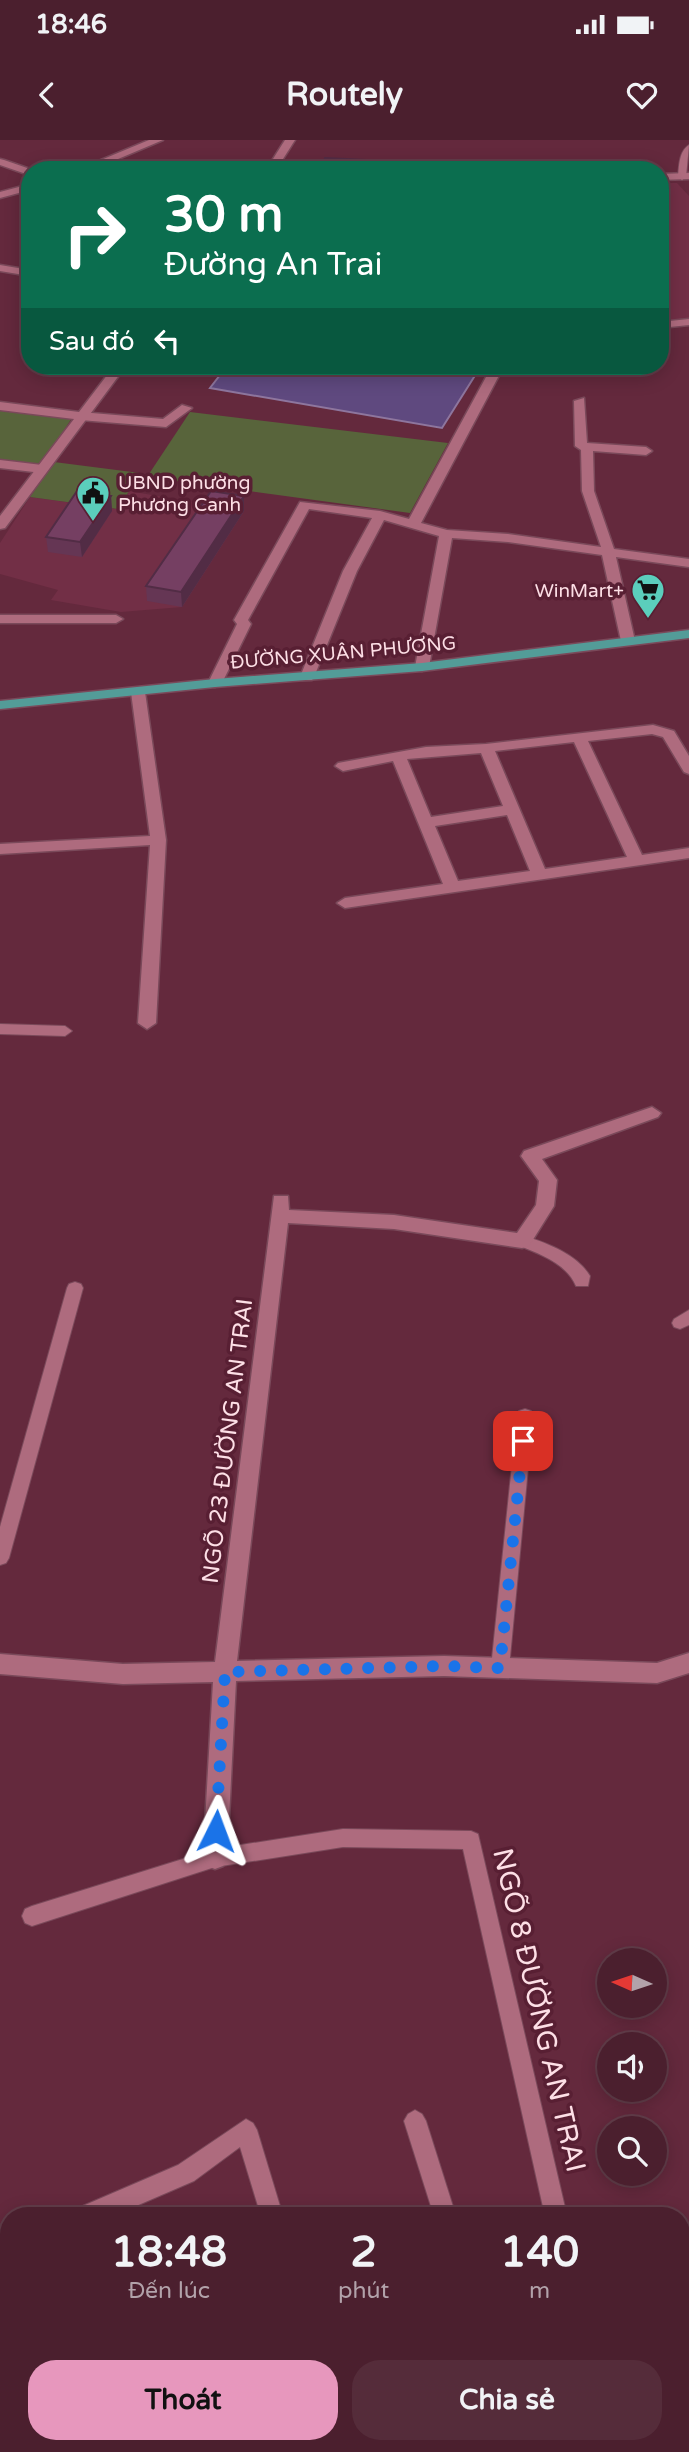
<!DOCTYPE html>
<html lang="vi">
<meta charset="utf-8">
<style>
body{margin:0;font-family:"Varela Round",sans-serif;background:#552c3a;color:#f1f3f6;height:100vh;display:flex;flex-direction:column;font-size:26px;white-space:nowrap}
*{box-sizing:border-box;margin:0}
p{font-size:23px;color:#b2a2aa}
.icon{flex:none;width:38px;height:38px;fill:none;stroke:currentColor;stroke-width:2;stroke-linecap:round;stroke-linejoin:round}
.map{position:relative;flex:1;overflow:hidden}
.sheet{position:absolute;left:0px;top:2067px;width:690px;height:247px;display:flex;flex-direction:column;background:#4b1f2e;border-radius:28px 28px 0 0;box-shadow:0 4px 18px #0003,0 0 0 2px #623d4a}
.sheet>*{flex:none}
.guide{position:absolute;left:21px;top:21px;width:648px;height:214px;border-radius:28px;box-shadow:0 4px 18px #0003,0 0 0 2px #623d4a;background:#0b6e4f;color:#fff;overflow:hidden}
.needle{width:46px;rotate:273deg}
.controls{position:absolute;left:597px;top:1808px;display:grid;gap:14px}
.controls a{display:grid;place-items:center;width:70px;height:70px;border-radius:50%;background:#4b1f2e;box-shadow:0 4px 18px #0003,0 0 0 2px #623d4a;font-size:35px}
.pin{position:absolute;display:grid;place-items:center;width:60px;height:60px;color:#fff;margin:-30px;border-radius:14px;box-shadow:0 4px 10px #0006}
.me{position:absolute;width:77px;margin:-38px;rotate:3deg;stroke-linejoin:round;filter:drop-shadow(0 0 5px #0008)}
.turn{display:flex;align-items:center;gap:24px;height:147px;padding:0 28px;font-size:32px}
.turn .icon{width:91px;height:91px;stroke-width:2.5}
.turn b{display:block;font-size:49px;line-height:60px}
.then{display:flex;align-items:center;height:66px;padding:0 28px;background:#0003;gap:14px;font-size:26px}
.eta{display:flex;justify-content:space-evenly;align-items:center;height:119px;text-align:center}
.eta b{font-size:42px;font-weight:700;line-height:49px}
.cta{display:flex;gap:14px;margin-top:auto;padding:14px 28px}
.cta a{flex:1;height:80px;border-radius:28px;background:#e797bd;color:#111;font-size:28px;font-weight:700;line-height:80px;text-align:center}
.cta a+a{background:#552c3a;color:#f1f3f6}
.status{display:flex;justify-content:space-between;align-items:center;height:49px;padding:0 35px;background:#4b1f2e;direction:ltr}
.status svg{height:19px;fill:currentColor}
header{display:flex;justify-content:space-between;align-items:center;height:91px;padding:0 28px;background:#4b1f2e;font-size:32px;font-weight:700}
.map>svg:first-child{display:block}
.built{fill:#722f46}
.green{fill:#58643b}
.water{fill:#5f497f;stroke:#8e769e;stroke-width:2}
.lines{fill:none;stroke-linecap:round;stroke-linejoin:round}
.service-casing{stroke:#7a495a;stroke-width:2}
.minor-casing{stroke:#7a495a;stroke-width:3}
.tertiary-casing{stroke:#7a495a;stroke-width:3}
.primary-casing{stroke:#7a495a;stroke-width:3}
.service{fill:#ae6b7e;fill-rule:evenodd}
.minor{fill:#ae6b7e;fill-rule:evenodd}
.tertiary{fill:#ae6b7e;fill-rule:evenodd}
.primary{fill:#539c98;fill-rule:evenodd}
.wall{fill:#653654}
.shaded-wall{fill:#522c45}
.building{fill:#753f62;stroke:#522c45;stroke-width:2}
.route{stroke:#1a73e8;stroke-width:12;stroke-dasharray:0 21.6}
.labels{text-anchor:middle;stroke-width:7;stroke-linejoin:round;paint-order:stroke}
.far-poi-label{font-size:19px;fill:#fddfe6;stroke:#581f33;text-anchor:start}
.far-street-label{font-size:19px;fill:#fddfe6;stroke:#581f33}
.street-label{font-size:23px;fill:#fddfe6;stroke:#581f33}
.near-street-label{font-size:28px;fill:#fddfe6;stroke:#581f33}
</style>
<div class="status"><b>18:46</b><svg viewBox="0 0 49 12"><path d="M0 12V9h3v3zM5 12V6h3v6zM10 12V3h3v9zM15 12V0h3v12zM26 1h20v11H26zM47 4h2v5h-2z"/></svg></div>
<header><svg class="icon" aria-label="back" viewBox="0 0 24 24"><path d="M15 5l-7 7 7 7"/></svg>Routely<svg class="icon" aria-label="heart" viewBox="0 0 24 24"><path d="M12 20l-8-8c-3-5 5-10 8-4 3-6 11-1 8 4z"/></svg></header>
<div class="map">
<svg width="689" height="2312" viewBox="0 0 689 2312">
<rect width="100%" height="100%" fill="#64293d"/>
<g class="built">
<polygon points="660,43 677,43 689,56 689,179 660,181"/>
<polygon points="129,351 244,371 182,467 121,472 51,460 58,450 0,434 0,403 30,357 117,369"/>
</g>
<g class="green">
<polygon points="0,269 72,278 40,327 0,322"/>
<polygon points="190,272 448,303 410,373 147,337"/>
<polygon points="54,322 140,333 118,369 30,357"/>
</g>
<polygon class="water" points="227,226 481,226 442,288 210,248"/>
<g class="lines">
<defs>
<g id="service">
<path d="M 689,5 L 686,37 L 682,40 L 678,37 C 679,26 679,11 689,5 Z"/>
<polygon points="0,884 65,886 72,891 65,896 0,894"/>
<path d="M 522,1095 C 546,1103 576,1113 590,1136 L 588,1146 L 576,1146 C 566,1123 540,1114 517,1105 L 514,1101 Z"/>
<polygon points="75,1142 81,1144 83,1148 9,1418 6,1423 0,1425 0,1387 67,1148 69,1144"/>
<polygon points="689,1170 689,1185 680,1189 674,1187 672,1183 674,1179"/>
<polygon points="525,1269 531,1271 533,1276 509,1528 506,1534 500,1536 494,1534 491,1528 517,1276 519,1271"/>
<polygon points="343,1689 471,1691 478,1694 567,2076 545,2076 463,1709 343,1707 215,1727 32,1786 25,1783 22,1776 25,1769 32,1766 215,1709"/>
<polygon points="415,1970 422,1974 426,1981 456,2076 434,2076 404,1981 408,1974"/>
<polygon points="246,1979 253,1983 257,1990 283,2076 261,2076 240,2007 194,2041 113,2076 75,2076 78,2068 178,2025"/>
<polygon points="9,2097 9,2119 0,2120 0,2098"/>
<polygon points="127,2305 152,2305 155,2312 130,2312"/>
<polygon points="337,2305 361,2305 363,2312 339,2312"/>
<polygon points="425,2305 457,2305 454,2312 422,2312"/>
</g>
<g id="minor">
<polygon points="149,0 163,0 92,30 77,30"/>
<polygon points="0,19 4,20 33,30 30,30 30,35 26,34 0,25"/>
<polygon points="689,33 689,39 660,40 660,34"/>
<polygon points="30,44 30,50 0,58 0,52"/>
<polygon points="0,125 30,130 30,136 0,131"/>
<polygon points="689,179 689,185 660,188 660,182"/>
<polygon points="492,226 504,226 421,383 447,390 508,394 601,407 582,351 581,310 575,306 574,261 584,258 587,303 646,307 652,311 646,315 593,311 594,351 614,409 689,419 689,427 616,417 635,501 633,504 621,501 602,415 508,402 452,398 429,527 422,531 417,530 415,527 439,396 384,380 357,431 314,537 312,540 302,540 300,537 343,431 372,378 309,369 248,480 251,484 222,543 215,547 210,546 208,543 237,484 234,480 300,362 380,371 409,379"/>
<polygon points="182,265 192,268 166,287 80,280 74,276 80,272 163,279"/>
<polygon points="0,320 42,325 48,329 42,333 0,328"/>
<polygon points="0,475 116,475 123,479 116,483 0,483"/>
<polygon points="138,548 145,552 166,700 156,883 147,889 138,883 150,705 0,714 0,704 150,696 131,552"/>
<path d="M 653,585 L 674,591 L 689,616 L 689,634 L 684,632 L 663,597 L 652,594 L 588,601 L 642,715 L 689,708 L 689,718 L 345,768 L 337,763 L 345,758 L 443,744 L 393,621 L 343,631 L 335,626 L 338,623 L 426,607 L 486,604 ZM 574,602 L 627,717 L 545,729 L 495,611 ZM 481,613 L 503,666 L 431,677 L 407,619 ZM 507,675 L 530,731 L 458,741 L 435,686 Z"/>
<polygon points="652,967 661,973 658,977 542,1019 557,1040 554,1066 529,1106 522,1108 394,1089 288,1083 237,1521 444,1516 657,1523 689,1513 689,1533 657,1543 444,1536 236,1541 227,1718 223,1726 215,1729 207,1726 203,1718 213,1542 123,1544 0,1534 0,1514 123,1524 215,1522 274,1056 288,1056 289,1070 394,1075 517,1093 536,1065 539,1041 521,1016 524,1011"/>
</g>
<g id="tertiary">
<polygon points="285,0 295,0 276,30 266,30"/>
<polygon points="114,226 126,226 5,388 0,389 0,376 74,279 0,270 0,262 79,272"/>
</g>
<polygon id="primary" points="689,490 689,498 422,531 215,547 0,569 0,561 215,539 422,523"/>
</defs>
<use href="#service" class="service-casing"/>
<use href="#minor" class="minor-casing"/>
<use href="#tertiary" class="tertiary-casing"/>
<use href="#primary" class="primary-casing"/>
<use href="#service" class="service"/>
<use href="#minor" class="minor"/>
<use href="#tertiary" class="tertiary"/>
<use href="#primary" class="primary"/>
</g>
<g class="wall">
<polygon points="111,356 112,371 82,417 48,412 46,397"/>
<polygon points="244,371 182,467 147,461 146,446"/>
</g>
<g class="shaded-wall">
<polygon points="111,356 112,371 82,417 80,402"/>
<polygon points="244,356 244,371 182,467 181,452"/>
</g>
<g class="building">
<polygon points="325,18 448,24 447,30 321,30"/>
<polygon points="77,351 111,356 80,402 46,397"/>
<polygon points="211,351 244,356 181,452 146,446"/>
</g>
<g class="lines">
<polyline class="route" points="216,1691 225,1532 444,1526 500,1528 523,1301"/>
</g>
<defs>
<symbol id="civic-pin" viewBox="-11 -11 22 30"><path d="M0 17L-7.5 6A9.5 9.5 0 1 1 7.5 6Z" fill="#5bcebc" stroke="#581f33"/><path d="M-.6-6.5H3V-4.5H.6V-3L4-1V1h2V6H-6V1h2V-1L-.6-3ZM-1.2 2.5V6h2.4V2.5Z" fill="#111"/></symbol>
<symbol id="supermarket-pin" viewBox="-11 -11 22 30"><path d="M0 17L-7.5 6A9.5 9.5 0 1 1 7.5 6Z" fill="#5bcebc" stroke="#581f33"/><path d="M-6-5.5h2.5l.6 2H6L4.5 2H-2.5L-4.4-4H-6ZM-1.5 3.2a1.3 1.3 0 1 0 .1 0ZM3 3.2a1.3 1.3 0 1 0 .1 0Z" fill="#111"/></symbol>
</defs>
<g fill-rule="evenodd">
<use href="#civic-pin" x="74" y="334" width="38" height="52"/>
<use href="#supermarket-pin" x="629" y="431" width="38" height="52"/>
</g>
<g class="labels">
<g class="far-poi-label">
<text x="118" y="349">UBND phường<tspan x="118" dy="22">Phương Canh</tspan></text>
<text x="624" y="457" text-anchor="end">WinMart+</text>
</g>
<g class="far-street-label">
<text transform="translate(343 512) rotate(-5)" y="7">ĐƯỜNG XUÂN PHƯƠNG</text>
</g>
<g class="street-label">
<text transform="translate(227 1301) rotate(-83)" y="8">NGÕ 23 ĐƯỜNG AN TRAI</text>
</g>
<g class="near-street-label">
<text transform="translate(540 1870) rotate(77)" y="10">NGÕ 8 ĐƯỜNG AN TRAI</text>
</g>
</g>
</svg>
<div class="controls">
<a><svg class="needle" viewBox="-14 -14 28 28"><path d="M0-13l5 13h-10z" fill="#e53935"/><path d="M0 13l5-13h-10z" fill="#b2a2aa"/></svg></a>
<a><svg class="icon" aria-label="sound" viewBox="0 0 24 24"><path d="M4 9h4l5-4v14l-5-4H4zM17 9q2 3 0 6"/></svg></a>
<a><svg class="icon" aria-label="search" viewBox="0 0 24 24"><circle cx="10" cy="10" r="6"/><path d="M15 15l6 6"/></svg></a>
</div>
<div class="pin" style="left:523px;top:1301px;background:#d93025"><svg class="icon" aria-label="arrive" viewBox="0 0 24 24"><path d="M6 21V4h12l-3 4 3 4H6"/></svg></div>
<svg class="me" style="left:216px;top:1691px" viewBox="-20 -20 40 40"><path d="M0-17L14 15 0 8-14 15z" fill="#1a73e8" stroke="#fff" stroke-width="4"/></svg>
<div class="guide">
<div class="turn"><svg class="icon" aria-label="right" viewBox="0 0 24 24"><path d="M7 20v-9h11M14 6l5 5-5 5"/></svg><div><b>30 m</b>Đường An Trai</div></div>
<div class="then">Sau đó<svg class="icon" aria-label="left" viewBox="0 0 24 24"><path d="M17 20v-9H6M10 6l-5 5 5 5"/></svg></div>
</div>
<section class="sheet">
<div class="eta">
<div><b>18:48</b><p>Đến lúc</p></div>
<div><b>2</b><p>phút</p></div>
<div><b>140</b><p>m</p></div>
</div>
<div class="cta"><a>Thoát</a><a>Chia sẻ</a></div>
</section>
</div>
